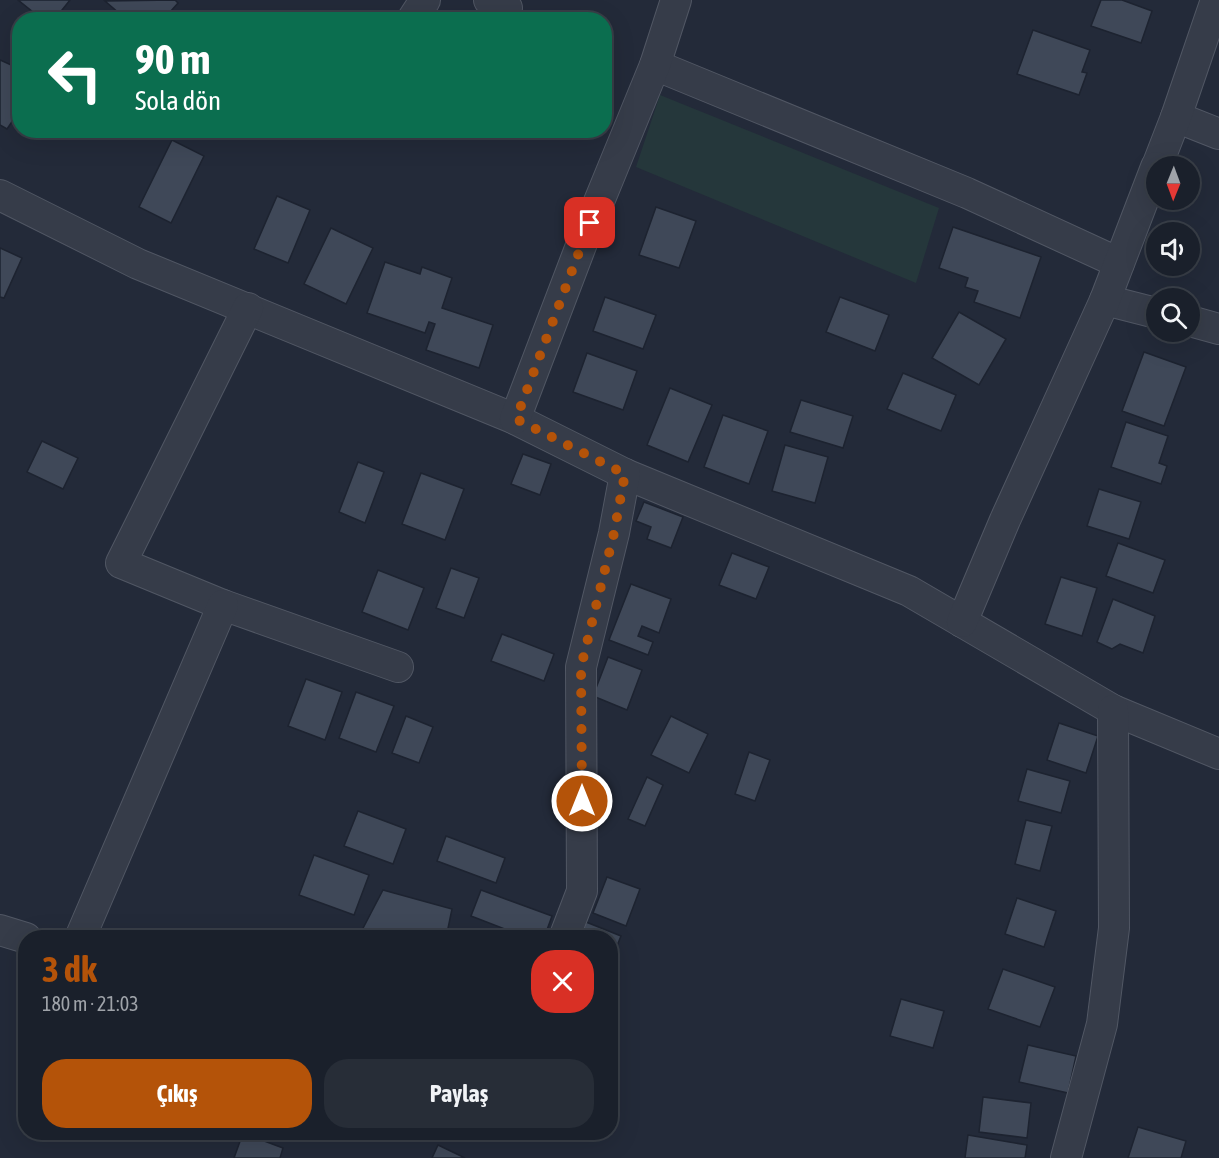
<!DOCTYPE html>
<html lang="tr">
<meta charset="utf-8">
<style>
body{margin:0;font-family:"Asap Condensed",sans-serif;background:#272d37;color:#f1f3f6;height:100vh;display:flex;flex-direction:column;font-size:22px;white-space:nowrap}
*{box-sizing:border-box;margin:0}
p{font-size:20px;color:#9fa3a9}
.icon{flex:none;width:33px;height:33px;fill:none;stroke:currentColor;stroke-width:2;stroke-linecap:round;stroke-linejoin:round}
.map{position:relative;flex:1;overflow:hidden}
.drawer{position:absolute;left:18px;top:930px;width:600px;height:210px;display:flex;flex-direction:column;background:#1a202b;border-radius:24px;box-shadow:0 6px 24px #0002,0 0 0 2px #383e47}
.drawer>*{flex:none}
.top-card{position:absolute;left:12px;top:12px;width:600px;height:126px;border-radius:24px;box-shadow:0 6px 24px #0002,0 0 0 2px #383e47;background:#0b6e4f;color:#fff;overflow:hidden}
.needle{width:39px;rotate:181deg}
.fabs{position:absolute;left:1146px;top:156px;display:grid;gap:12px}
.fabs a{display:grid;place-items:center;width:54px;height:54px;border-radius:50%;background:#1a202b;box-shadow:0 6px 24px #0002,0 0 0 2px #383e47;font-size:30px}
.pin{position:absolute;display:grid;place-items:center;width:51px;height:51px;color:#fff;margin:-26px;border-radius:12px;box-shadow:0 3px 9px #0006}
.me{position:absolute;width:66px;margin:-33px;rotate:0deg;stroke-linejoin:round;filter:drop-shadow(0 0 4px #0008)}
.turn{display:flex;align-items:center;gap:21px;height:126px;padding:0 24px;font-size:27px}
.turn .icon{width:78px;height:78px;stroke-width:2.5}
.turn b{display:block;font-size:42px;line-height:51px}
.round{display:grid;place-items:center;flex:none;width:63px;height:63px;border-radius:24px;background:#272d37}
.headline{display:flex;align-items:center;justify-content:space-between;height:102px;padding:0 24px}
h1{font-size:36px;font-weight:700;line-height:45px;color:#b45309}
.action{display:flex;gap:12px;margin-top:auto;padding:12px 24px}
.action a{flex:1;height:69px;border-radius:24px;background:#b45309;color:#fff;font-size:24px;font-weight:700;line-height:69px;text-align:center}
.action a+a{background:#272d37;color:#f1f3f6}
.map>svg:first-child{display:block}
.green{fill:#25373b}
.building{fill:#3f4858;stroke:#1d2330;stroke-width:1.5}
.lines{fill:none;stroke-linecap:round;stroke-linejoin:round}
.minor-casing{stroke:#515764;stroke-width:32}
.minor{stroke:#363c49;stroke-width:30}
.route{stroke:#b45309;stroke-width:10;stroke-dasharray:0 18}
</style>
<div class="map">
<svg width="1219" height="1158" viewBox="0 0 1219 1158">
<rect width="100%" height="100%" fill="#232a39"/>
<polygon class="green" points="660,95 939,208 916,283 636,167"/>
<g class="building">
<polygon points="18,0 70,0 54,20 43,20"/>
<polygon points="175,0 178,3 163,20 127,20 105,1"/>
<polygon points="1101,0 1122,0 1152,11 1141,43 1091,26"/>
<polygon points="1033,30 1090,50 1082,72 1087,73 1079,95 1017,74"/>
<polygon points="0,60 20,69 20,110 7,129 0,125"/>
<polygon points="172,140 204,156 171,223 139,207"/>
<polygon points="277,196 310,210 288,263 254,249"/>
<polygon points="656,207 696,221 679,268 639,255"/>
<polygon points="953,227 1041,257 1020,318 974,302 978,291 965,287 968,278 939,268"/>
<polygon points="331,228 373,248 346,304 304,284"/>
<polygon points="0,248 22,258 4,298 0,297"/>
<polygon points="385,262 420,274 422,267 452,278 442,308 493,325 479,368 426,350 435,324 429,322 425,333 367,313"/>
<polygon points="605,297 656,315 643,349 593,331"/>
<polygon points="840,297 889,315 875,351 826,332"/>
<polygon points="959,312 1006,339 979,385 932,358"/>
<polygon points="1144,352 1186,367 1164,426 1122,411"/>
<polygon points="587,353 637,371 623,410 573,392"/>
<polygon points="903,373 956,395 941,431 887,409"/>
<polygon points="670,388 712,405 688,462 647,445"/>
<polygon points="801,400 853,416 843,448 790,432"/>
<polygon points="723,415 768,431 749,484 704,467"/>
<polygon points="1126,422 1168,436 1159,463 1167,466 1161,484 1111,467"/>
<polygon points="42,441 78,458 63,489 27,472"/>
<polygon points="785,445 828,457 815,503 772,491"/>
<polygon points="523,454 551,464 540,495 511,484"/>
<polygon points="358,462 384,472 365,523 339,512"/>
<polygon points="421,473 464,489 445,540 402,524"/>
<polygon points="1099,489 1141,502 1129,539 1087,526"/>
<polygon points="644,502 683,517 671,548 647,539 651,527 636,521"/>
<polygon points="1118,543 1165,560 1153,593 1106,576"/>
<polygon points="732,553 769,567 756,599 719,585"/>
<polygon points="451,568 479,578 464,618 436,608"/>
<polygon points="378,570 424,588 408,630 362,612"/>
<polygon points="1061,577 1097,588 1082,636 1045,624"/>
<polygon points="631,584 671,599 659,633 642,626 638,636 653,642 648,655 609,640"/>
<polygon points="1113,599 1155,616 1143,653 1120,644 1112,649 1097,642"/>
<polygon points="502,634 554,654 544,681 491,661"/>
<polygon points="608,657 642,670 627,710 593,696"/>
<polygon points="306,679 342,692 325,740 288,726"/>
<polygon points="356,692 394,706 376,752 339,738"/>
<polygon points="406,716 433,727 419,763 392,753"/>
<polygon points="671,716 708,734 689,773 651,755"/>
<polygon points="1059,723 1098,736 1086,773 1047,760"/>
<polygon points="749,752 770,760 755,801 735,794"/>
<polygon points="1027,769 1070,781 1061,813 1018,801"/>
<polygon points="647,777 663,785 645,826 628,819"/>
<polygon points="358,811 406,829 393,864 344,846"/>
<polygon points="1026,820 1052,826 1040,871 1015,864"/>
<polygon points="446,836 505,858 496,883 437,861"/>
<polygon points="314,855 369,875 354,915 299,895"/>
<polygon points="607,877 640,889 626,926 593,913"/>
<polygon points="383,890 452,909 446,938 370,938 360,934"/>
<polygon points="481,890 552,916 544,938 528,938 471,916"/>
<polygon points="1017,898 1056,911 1044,947 1005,934"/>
<polygon points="586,922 621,936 610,963 610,938 580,938"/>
<polygon points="1003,969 1055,987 1040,1027 988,1009"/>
<polygon points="901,999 944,1011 933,1048 890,1036"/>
<polygon points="1028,1045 1076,1056 1068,1093 1019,1082"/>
<polygon points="983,1097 1031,1103 1027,1138 979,1132"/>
<polygon points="1138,1127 1186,1141 1181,1158 1128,1158"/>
<polygon points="243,1133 283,1148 280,1158 234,1158"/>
<polygon points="968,1135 1027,1145 1025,1158 965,1158"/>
<polygon points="438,1145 465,1158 432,1158"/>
</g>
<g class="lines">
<defs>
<g id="minor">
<polyline points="489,0 507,8"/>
<polyline points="412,20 425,0"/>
<polyline points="655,65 967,193 1119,263"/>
<polyline points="1176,117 1219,134"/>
<polyline points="1157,166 1176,117 1216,0"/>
<polyline points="0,195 138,264 515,419 625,474 909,591 1113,710 1219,754"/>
<polyline points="1105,300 1156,313"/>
<polyline points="248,308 121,563 223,605 398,667"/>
<polyline points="1190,321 1219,329"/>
<polyline points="515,419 582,243 655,65 676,0"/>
<polyline points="962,622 1005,520 1105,300 1156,167"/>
<polyline points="0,930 26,938"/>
<polyline points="80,938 223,605"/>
<polyline points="564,938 582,891 581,667 614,533 625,474"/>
<polyline points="1066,1158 1102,1024 1114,928 1113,710"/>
</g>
</defs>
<use href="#minor" class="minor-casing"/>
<use href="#minor" class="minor"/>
</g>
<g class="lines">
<polyline class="route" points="582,801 581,667 614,533 625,474 516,419 590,223"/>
</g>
</svg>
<div class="fabs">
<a><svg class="needle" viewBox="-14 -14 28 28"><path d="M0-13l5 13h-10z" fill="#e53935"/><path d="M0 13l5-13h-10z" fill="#9fa3a9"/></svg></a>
<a><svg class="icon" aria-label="sound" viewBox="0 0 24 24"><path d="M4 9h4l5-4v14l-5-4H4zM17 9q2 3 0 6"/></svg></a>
<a><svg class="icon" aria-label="search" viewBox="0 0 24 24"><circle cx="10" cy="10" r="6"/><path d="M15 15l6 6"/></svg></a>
</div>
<div class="pin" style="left:590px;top:223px;background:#d93025"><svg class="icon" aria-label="arrive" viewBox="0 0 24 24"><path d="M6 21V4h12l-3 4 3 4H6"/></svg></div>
<svg class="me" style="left:582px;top:801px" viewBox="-20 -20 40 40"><circle r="17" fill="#b45309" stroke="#fff" stroke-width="3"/><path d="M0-11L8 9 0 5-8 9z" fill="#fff"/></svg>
<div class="top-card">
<div class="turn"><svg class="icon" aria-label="left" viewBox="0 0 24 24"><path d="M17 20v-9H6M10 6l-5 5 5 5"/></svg><div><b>90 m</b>Sola dön</div></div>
</div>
<section class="drawer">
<div class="headline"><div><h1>3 dk</h1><p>180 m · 21:03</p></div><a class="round" style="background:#d93025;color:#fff"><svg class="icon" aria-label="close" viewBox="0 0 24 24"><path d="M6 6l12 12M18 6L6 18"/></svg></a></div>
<div class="action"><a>Çıkış</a><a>Paylaş</a></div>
</section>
</div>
